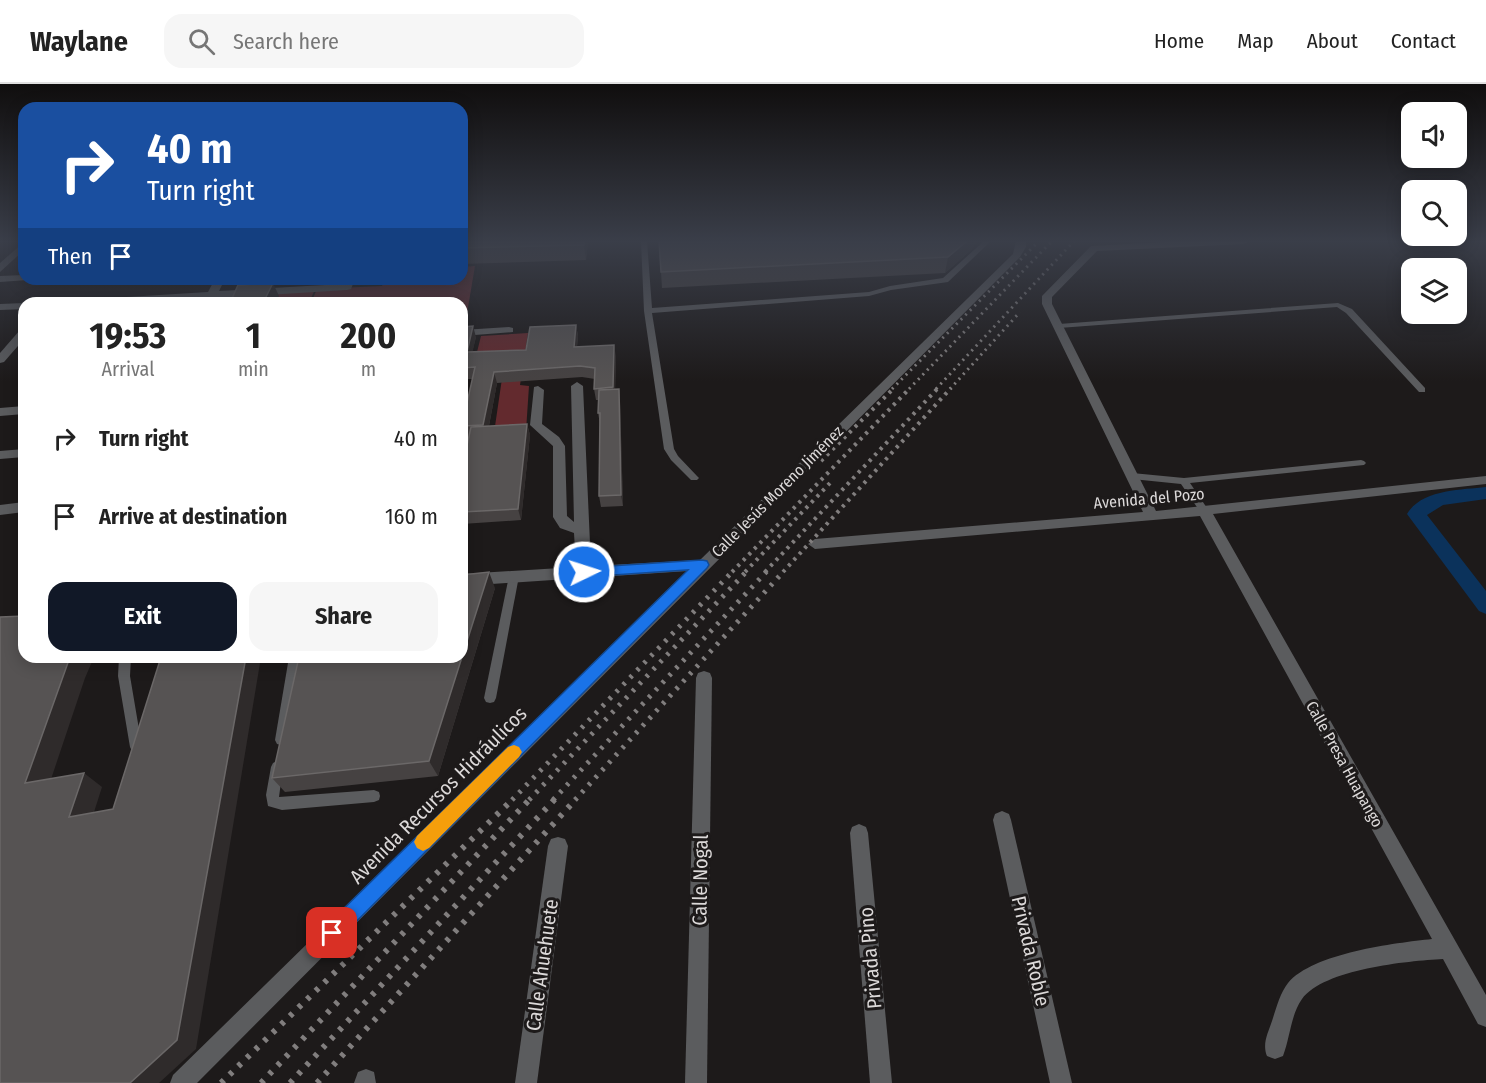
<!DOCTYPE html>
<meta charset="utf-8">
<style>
body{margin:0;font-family:"Fira Sans Condensed",sans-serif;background:#f6f6f6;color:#222;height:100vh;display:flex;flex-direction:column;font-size:22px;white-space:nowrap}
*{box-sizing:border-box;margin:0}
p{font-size:20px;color:#767676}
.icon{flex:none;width:33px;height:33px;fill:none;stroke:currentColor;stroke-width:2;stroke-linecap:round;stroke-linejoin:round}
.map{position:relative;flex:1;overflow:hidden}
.panel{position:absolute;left:18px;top:213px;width:450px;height:366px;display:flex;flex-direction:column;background:#fff;border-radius:18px;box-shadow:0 3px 15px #0003}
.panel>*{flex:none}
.banner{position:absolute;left:18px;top:18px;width:450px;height:183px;border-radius:18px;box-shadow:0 3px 15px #0003;background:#1a4fa0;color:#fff;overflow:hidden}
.tools{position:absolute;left:1401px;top:18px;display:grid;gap:12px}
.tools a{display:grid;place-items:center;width:66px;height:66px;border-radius:12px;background:#fff;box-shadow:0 3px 15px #0003;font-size:30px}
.pin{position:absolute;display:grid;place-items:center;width:51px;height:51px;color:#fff;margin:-26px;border-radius:12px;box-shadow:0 3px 9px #0006}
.me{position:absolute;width:66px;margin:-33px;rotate:86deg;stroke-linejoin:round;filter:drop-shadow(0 0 4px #0008)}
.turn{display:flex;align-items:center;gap:21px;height:126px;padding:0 30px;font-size:27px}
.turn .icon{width:78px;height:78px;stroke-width:2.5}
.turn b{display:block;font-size:42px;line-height:51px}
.then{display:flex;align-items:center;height:57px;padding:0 30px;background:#0003;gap:12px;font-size:22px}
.eta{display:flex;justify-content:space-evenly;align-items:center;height:102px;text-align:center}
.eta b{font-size:36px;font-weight:700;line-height:42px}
.button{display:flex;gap:12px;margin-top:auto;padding:12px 30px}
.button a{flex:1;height:69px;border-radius:18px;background:#111827;color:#fff;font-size:24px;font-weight:700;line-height:69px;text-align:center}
.button a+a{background:#f6f6f6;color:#222}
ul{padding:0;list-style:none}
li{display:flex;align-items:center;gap:18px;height:78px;padding:0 30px}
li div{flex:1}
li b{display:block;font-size:22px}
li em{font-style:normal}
header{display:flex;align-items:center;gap:36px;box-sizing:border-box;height:84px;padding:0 30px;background:#fff;border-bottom:2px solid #e0e0e0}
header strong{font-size:28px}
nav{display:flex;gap:33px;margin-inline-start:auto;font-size:21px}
.search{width:420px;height:54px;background:#f6f6f6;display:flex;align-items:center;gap:15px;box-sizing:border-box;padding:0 21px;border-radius:18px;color:#767676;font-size:22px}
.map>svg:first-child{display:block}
.green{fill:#632a2e}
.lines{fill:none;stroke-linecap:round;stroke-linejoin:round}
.canal{fill:#0b325b;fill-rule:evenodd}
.service{fill:#5b5c5e;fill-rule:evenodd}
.minor{fill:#5b5c5e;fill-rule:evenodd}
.rail-far3{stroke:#817e7e;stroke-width:3;stroke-dasharray:2 4.5;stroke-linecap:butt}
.rail-far2{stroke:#817e7e;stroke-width:4;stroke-dasharray:3 5;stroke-linecap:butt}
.rail-far1{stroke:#817e7e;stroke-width:5;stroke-dasharray:3 7;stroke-linecap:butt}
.rail{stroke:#817e7e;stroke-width:6;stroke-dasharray:4 8;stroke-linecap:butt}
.wall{fill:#464242}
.shaded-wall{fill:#2f2b2b}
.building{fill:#565353;stroke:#6b6868;stroke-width:1.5}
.route{fill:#1a73e8;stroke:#114b97;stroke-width:1.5}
.slow{fill:#f59e0b}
.labels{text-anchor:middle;stroke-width:6;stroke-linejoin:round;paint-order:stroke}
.street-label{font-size:16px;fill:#dcd9d9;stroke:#1d1a1a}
.near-street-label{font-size:20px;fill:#dcd9d9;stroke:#1d1a1a}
</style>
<header>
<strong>Waylane</strong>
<div class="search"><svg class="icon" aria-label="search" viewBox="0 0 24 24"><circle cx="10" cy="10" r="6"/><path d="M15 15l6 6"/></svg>Search here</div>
<nav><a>Home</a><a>Map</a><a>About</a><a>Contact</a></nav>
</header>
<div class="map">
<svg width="1486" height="999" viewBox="0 0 1486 999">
<rect width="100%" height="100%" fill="#1d1a1a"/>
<g class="green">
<polygon points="475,182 464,247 462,219 311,219 317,205 382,202 385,195 462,195 462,183"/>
<polygon points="315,205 309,219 206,219 211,210"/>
<polygon points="528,249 520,301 529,302 526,347 494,349 505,274 475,276 481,252"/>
</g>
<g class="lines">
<path class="canal" d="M 1486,403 L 1486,415 L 1443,421 L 1427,431 L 1486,507 L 1486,530 L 1479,527 L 1407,430 C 1422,405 1461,406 1486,403 Z"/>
<g class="service">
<polygon points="641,157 647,157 652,224 869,208 890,202 943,194 984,157 991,157 948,198 891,206 869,212 652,229 674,365 678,372 697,392 699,394 697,396 691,396 671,376 664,365 644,227"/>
<polygon points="1338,219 1352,225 1425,304 1425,308 1419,308 1346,229 1337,223 1059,244 1055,242 1059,240"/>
<polygon points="1361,376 1364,377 1366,379 1364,381 1190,399 1209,427 1204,430 1201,429 1181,400 1132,395 1127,392 1132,389 1184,394"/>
<polygon points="514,488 519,492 496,614 494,618 490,619 486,618 484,614 509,492"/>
<polygon points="119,573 131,573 130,592 142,663 140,667 136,668 132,667 130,663 118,592"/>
<polygon points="289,573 301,573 287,656 285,660 281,661 277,660 275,656"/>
<polygon points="277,677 281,679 283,683 279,713 374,706 379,708 380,712 379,716 374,718 282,726 268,722 266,711 271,683 273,679"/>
</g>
<g class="minor">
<polygon points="1016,157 1026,157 1026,163 1020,173 197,999 170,999 173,991 688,487 462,502 462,490 576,483 574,449 560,444 553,433 553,362 530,341 534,303 538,302 544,306 542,340 559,353 565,362 567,432 574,438 571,302 577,298 583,302 591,482 700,476 1013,170"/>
<path d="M 1185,157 L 1249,157 L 1244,160 L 1097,167 L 1052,213 L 1052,220 L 1156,427 L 1486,392 L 1486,400 L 1213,430 L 1486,911 L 1486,943 L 1478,940 L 1443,875 C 1407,877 1324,885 1302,915 C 1291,930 1290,954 1283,972 L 1275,975 L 1267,972 C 1262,960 1268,949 1272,937 C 1276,925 1280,909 1288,899 C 1313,869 1395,859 1432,855 L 1200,432 L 815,465 L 808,460 L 815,455 L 1143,428 L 1042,220 L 1042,212 L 1091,162 Z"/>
<polygon points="24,158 24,166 0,188 0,179"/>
<polygon points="24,191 24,195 28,196 0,198 0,192"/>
<polygon points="215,195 225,195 219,207 343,200 345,195 355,195 351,205 347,206 216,214 213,219 203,219 205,215 131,219 73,219 78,216 208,208"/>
<polygon points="24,219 24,225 0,226 0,220"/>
<polygon points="509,243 513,244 513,248 462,252 462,246"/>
<polygon points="24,245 24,255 4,278 0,279 0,269 20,246"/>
<polygon points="24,322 24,330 0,332 0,324"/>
<polygon points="24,365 24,373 0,375 0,367"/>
<polygon points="24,418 24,428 0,431 0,421"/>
<polygon points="704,587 710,589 712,594 707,999 685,999 696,594 698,589"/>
<polygon points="1002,727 1009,730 1011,736 1072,999 1050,999 993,736 995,730"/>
<polygon points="859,740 866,743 868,749 892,999 870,999 850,749 852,743"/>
<polygon points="558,753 565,755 568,762 537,999 515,999 548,762 551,755"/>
<polygon points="366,985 374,988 376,999 354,999 358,988"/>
</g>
<g class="rail-far3">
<polyline points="892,305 1039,157"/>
<polyline points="909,305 1052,157"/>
<polyline points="936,305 1074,157"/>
<polyline points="950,305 1020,228"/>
</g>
<g class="rail-far2">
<polyline points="821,377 894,304"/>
<polyline points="732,488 910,304"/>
<polyline points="745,488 831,398"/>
<polyline points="765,488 938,304"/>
<polyline points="783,488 951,304"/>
</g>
<g class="rail-far1">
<polyline points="512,716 733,487"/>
<polyline points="529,716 747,487"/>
<polyline points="553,716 767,487"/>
<polyline points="575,716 784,487"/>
</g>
<g class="rail">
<polyline points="221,999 513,715"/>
<polyline points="261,999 530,715"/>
<polyline points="290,999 555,715"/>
<polyline points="317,999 576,715"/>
</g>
</g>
<g class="wall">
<polygon points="462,157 588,157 586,176 462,180"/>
<polygon points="659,157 972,165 945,189 662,204"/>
<polygon points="576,241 578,252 577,262 616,272 615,305 620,316 623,422 601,423 599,412 600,340 598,329 599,316 596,316 594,305 595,295 582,293 497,299 489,342 527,340 530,351 521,436 462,440 462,384 469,353 462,353 462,319 467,319 473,295 462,295 462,243 476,253 472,268 526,266"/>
<polygon points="495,504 438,692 285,708 272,694"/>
</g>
<g class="shaded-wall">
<polygon points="584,157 588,157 586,176 584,161"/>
<polygon points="967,157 978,157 972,165 945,189 948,173"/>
<polygon points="273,199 279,212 276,219 263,219"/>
<polygon points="576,241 578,252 576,274 574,263"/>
<polygon points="473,242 476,253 470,279 467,268"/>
<polygon points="614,261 616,272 615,315 613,303"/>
<polygon points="494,288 497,299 487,352 483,341"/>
<polygon points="619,305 620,316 623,422 621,411"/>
<polygon points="527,340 530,351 521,436 518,425"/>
<polygon points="489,488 495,504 438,692 429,677"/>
<polygon points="70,573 94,573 85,594 45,713 25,699"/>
<polygon points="246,573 261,573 196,965 159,999 130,999"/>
<polygon points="84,689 102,703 88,747 69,733"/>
</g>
<g class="building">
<polygon points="462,157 584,157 584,161 462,164"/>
<polygon points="659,157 967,157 948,173 661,188"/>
<polygon points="273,199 263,219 230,219 238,201"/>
<polygon points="576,241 574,263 614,261 613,303 594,305 595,284 580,282 494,288 483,341 462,342 462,319 467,319 475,283 462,284 462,243 473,242 467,268 526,266 530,243"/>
<polygon points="619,305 621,411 599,412 600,329 598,329 599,306"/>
<polygon points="527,340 518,425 462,428 462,384 471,343"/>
<polygon points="489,488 429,677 272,694 299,573 462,573 462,491"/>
<polygon points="24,532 24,573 70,573 25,699 84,689 69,733 113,725 161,573 246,573 177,956 130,999 0,999 0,533"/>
</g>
<linearGradient id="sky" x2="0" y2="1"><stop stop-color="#100e0e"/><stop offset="0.53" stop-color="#3a3e49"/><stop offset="1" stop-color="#3a3e49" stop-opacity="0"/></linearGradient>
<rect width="1486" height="297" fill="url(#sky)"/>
<polygon class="route" points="702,476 707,477 709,481 707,484 339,855 332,858 326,855 323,849 326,842 688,486 584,493 579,491 578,488 579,484"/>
<polygon class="slow" points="514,661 519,663 522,668 519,673 429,764 423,767 417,764 414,758 417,752 508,663"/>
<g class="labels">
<g class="street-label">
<text transform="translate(777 407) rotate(-45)" y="6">Calle Jesús Moreno Jiménez</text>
<text transform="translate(1149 414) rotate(-5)" y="6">Avenida del Pozo</text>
<text transform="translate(1345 680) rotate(61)" y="6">Calle Presa Huapango</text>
</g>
<g class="near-street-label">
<text transform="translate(438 711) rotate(-45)" y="7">Avenida Recursos Hidráulicos</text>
<text transform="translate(700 796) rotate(-89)" y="7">Calle Nogal</text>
<text transform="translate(1031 867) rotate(77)" y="7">Privada Roble</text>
<text transform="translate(870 874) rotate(-95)" y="7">Privada Pino</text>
<text transform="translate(542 881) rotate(-82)" y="7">Calle Ahuehuete</text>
</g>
</g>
</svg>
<div class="tools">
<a><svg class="icon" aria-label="sound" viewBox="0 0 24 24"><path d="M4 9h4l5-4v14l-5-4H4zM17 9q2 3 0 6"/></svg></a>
<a><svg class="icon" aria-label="search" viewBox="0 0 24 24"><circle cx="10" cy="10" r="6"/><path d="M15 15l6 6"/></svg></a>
<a><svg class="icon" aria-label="layers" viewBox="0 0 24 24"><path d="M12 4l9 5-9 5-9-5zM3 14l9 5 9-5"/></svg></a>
</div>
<div class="pin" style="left:332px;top:849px;background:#d93025"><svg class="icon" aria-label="arrive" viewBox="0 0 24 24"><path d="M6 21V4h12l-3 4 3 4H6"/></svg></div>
<svg class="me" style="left:584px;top:488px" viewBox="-20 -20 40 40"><circle r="17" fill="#1a73e8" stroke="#fff" stroke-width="3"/><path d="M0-11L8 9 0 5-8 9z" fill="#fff"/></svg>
<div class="banner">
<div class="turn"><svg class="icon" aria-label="right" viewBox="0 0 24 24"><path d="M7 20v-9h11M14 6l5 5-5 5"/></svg><div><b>40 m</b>Turn right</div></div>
<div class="then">Then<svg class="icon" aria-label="arrive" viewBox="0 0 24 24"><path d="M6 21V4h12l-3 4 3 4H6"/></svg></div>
</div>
<section class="panel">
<div class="eta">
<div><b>19:53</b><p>Arrival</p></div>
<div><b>1</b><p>min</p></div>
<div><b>200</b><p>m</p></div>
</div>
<ul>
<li><svg class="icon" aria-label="right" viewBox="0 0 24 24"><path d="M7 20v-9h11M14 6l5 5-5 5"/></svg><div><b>Turn right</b></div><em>40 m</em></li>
<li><svg class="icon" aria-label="arrive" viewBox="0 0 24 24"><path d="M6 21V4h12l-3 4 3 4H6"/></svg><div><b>Arrive at destination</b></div><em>160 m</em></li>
</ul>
<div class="button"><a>Exit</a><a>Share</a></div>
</section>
</div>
